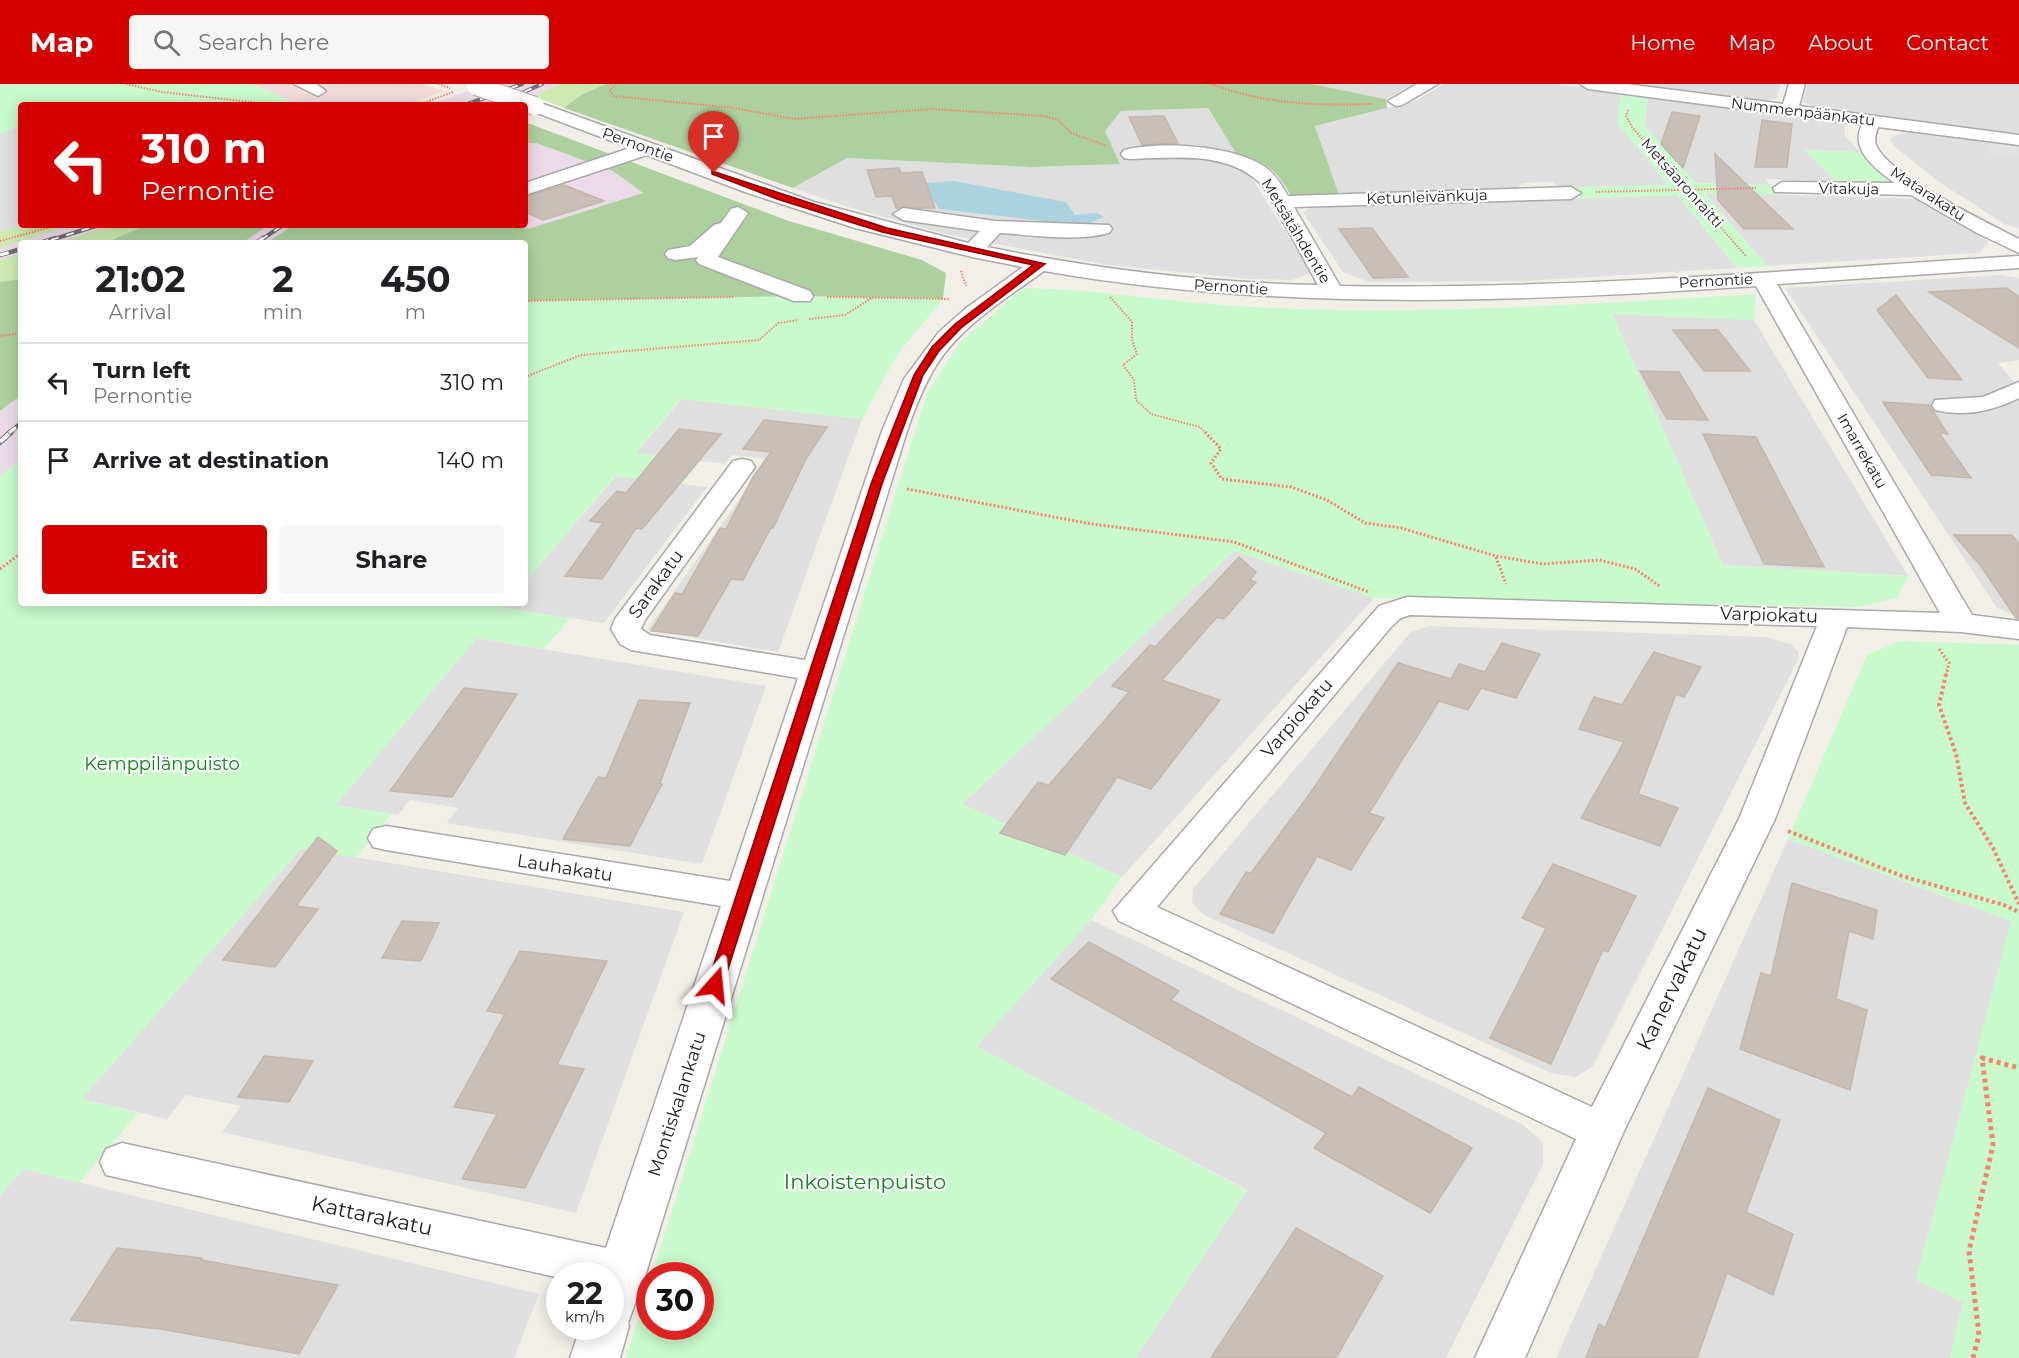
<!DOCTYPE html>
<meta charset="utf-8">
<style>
body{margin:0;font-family:Montserrat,sans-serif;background:#f6f6f6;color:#202124;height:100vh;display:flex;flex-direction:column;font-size:22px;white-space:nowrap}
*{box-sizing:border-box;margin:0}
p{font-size:20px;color:#757577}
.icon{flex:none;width:33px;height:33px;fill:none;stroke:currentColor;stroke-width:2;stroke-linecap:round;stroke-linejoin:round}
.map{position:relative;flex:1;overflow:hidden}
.panel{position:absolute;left:18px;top:156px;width:510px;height:366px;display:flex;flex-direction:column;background:#fff;border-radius:6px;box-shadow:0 3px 15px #0003}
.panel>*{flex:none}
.guide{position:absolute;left:18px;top:18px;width:510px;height:126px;border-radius:6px;box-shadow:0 3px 15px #0003;background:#d40000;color:#fff;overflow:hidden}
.speed{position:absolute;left:546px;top:1178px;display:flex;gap:12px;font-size:30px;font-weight:700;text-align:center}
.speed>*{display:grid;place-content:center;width:78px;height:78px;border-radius:50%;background:#fff;box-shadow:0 3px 15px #0003;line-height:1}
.speed small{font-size:15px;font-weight:400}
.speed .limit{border:9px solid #d22;background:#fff;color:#111}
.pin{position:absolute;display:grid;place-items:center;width:51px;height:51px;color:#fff;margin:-62px -26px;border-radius:50% 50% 50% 0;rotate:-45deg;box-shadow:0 0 6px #0007}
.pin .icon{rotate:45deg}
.me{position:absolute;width:66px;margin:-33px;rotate:18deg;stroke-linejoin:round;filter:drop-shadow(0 0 4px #0008)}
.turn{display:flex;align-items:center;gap:21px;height:126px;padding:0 24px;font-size:27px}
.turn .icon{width:78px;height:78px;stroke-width:2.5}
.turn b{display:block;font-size:42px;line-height:51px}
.eta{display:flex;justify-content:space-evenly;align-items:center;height:102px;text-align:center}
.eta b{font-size:36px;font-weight:700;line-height:42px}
.cta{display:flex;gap:12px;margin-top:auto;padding:12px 24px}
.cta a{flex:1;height:69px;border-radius:6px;background:#d40000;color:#fff;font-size:24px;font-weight:700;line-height:69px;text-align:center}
.cta a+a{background:#f6f6f6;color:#202124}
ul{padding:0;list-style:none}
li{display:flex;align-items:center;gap:18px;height:78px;padding:0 24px;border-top:2px solid #e0e0e0}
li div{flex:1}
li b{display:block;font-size:22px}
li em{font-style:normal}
header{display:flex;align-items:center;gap:36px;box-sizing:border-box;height:84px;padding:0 30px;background:#d40000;color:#fff}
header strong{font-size:28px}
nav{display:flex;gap:33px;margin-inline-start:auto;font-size:21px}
.search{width:420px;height:54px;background:#f6f6f6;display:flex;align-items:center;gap:15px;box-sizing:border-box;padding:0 21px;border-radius:6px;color:#757577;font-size:22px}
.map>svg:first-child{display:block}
.residential{fill:#e0dfdf}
.commercial{fill:#f2dad9}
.industrial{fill:#ebdbe8}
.grass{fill:#cdebb0}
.forest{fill:#add19e}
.park{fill:#c8facc}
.parking{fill:#e2e2e2}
.water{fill:#aad3df}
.building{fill:#c7bfb8;stroke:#c4b6ab;stroke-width:1.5}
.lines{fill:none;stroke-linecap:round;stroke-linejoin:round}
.minor-casing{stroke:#a9a9a9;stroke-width:3}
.path-far3{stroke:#fa8072;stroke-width:2;stroke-dasharray:1.5 1.5;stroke-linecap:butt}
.path-far2{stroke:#fa8072;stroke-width:3;stroke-dasharray:2 2;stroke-linecap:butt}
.path-far1{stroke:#fa8072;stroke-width:4;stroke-dasharray:3 3;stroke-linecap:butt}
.path{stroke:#fa8072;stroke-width:5;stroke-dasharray:4 4;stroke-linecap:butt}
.minor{fill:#fff;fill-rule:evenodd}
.rail-far2-casing{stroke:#707070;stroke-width:4}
.rail-far1-casing{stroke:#707070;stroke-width:4.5}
.rail-casing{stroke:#707070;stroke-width:6}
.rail-far2{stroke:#fff;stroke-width:2;stroke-dasharray:8;stroke-linecap:butt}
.rail-far1{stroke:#fff;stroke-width:3;stroke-dasharray:9;stroke-linecap:butt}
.rail{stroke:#fff;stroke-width:4;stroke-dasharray:12;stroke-linecap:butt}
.minor-bridge-casing{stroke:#a9a9a9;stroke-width:20;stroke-linecap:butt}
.minor-bridge{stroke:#fff;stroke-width:18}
.route{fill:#d40000;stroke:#8a0000;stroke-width:1.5}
.labels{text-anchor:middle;stroke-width:4.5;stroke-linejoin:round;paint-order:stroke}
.far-street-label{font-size:15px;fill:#222;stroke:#fff}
.street-label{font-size:18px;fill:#222;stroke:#fff}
.park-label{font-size:18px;fill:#0c8416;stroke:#fff}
.near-street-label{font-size:21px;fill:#222;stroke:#fff}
.near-park-label{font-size:21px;fill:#0c8416;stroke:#fff}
</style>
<header>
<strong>Map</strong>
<div class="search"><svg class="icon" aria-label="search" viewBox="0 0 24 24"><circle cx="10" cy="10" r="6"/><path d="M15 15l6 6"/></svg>Search here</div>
<nav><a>Home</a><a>Map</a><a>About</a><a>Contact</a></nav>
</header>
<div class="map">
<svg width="2019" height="1274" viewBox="0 0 2019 1274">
<rect width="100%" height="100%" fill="#f2efe9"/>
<g class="residential">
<polygon points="1312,0 1413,0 1386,15"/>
<polygon points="1444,0 1557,0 1621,8 1618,40 1668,101 1560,104 1553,98 1523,99 1513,106 1339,111 1315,42 1415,17"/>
<polygon points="1653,0 1781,0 1776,15 1759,17 1651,4"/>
<polygon points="1808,0 2019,0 2019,51 1819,25 1803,18"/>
<polygon points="1648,11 1844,37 1845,52 1860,68 1805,66 1837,98 1765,95 1770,101 1696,99 1645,42"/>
<polygon points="1208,24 1237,71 1220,77 1248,88 1311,189 1292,196 1249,195 1107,181 949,151 845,122 793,104 847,74 1031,83 1119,80 1105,47 1121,27"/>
<polygon points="21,41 21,141 23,141 0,148 0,50"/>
<polygon points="1911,48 2019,60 2019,144 2006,141 1942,100 1895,63 1890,56 1895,51"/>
<polygon points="1704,108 1921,115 1989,158 1979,169 1767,182"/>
<polygon points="1677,111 1737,184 1526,197 1369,198 1343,188 1303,128 1312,123"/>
<polygon points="2000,191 2019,194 2019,276 1998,279 2019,304 2019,533 1997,524 1785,204"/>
<polygon points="1612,230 1754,236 1908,492 1723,481"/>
<polygon points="682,315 862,335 778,568 647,546 768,375 732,371 725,380 635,370"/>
<polygon points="616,392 707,403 604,539 503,524 507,519 525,519 525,498"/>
<polygon points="1234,467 1374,514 1122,793 962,720"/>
<polygon points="1429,542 1766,553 1790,560 1798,567 1799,574 1593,982 1576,993 1551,989 1204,831 1192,819 1193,805 1411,548"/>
<polygon points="477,554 766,602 702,780 447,739 458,724 410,716 398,731 335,721"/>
<polygon points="1788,755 2012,837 1916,1196 1963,1218 1950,1274 1556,1274"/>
<polygon points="301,764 684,828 576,1129 222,1048 241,1022 186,1011 167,1035 82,1015"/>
<polygon points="1091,836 1522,1040 1543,1058 1543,1081 1446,1274 1135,1274 1247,1106 976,962"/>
<polygon points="23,1085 539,1210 514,1274 0,1274 0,1112"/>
</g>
<polygon class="commercial" points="252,0 423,0 444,7 406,21 301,21"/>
<g class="industrial">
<polygon points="489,0 561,0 515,21 427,21"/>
<polygon points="525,59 536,59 613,87 643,109 528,145 518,141 525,141"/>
<polygon points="71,141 116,141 57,159 21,159 21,170 0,176 0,164"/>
<polygon points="269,141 294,141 266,159 242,159"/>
<polygon points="21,311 21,373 0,393 0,327"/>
</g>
<g class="grass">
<polygon points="561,0 606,0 581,12 564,24 534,12"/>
<polygon points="23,141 71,141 0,164 0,148"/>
<polygon points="114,141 146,141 105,159 55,159"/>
<polygon points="21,169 21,195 0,198 0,176"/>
</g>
<g class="forest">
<path d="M 606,0 L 1312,0 L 1386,15 L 1387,24 L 1315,42 L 1339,111 L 1292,113 C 1275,85 1270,80 1237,71 L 1208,24 L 1121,27 L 1105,47 L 1120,80 L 1031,83 L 847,74 L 793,104 L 564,24 L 581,11 Z"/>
<polygon points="525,38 789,137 922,176 946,189 943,215 802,212 525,217 525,159 266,159 294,141 518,141 528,145 643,109 613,87 536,59 525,59"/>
<polygon points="146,141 269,141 242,159 105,159"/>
<polygon points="21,195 21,311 0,327 0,198"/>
</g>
<g class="park">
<polygon points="0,0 252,0 301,21 21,21 21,41 0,50"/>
<polygon points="1621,8 1648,11 1645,42 1696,99 1770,101 1778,111 1704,109 1767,182 1737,184 1677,111 1571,114 1560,104 1668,101 1618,40"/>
<polygon points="1804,66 1860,68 1894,96 1887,99 1837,98"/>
<path d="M 1024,204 C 1100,205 1174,219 1250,223 C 1418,232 1588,220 1756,210 L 1754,236 L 1612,230 L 1723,481 L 1908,492 L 1897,514 L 1858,523 L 1374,514 L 1234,467 L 962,720 L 1122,793 L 1091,836 L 977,962 L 1247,1107 L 1135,1274 L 626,1274 L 649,1199 L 650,1242 L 700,1242 L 700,1191 L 652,1191 L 927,309 L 961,257 Z"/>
<polygon points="773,213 943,215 897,271 862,335 681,315 635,369 700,377 682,400 615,392 525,498 525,217"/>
<polygon points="21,373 21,519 507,519 504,524 570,534 544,565 477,554 336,721 391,730 356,774 301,765 82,1015 138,1029 79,1099 23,1085 0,1112 0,393"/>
<polygon points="1900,557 2019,561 2019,1274 1950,1274 1963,1218 1916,1196 2011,837 1788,755 1867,571"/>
</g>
<polygon class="parking" points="1988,57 2019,61 2019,73 1987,69"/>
<polygon class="water" points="954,97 1066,118 1075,131 1097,129 1104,133 1090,139 1070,140 939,125 934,117 921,118 914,100"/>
<g class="building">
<polygon points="1672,28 1700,32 1683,84 1661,60"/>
<polygon points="1164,32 1178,59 1142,61 1129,33"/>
<polygon points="1762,36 1792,40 1787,83 1755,83"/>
<polygon points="1715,70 1793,145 1744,145 1718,116"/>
<polygon points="899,84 901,89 922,88 935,124 896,124 892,112 876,113 867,86"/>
<polygon points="564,101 604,117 543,136 525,128 525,113"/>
<polygon points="1372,144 1408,193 1373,194 1339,145"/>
<polygon points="2007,204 2019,213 2019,264 1929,208"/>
<polygon points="1896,211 1962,296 1928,294 1877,226"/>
<polygon points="1673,246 1718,246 1750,287 1704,287"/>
<polygon points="1640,287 1679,288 1708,336 1667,335"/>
<polygon points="1883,318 1929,321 1948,350 1939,349 1971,394 1931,391"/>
<polygon points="764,336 827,343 806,375 773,444 771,444 743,496 731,495 698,552 651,547 675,509 682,510 720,444 726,445 753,393 771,368 743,365"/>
<polygon points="679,345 721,350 642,445 636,444 602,495 565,492 603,439 590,437 617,407 626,409"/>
<polygon points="1703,350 1756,353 1824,483 1764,480"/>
<polygon points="1954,451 2012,451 2019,460 2019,535 2016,534 1980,481"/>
<polygon points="1239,473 1256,488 1250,496 1256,498 1224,535 1217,533 1162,596 1220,616 1151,705 1117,693 1065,771 1000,749 1038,698 1049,701 1129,608 1112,602 1150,561 1155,563"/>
<polygon points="1502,559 1540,570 1516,614 1481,604 1468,626 1439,617 1369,729 1384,734 1351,786 1317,772 1273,849 1220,830 1246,788 1251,789 1311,708 1398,579 1451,595 1459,580 1485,588"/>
<polygon points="1654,568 1701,583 1684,613 1676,610 1638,710 1678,724 1660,762 1581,734 1624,658 1579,645 1594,613 1622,621"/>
<polygon points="464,604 517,610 452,713 390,707"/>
<polygon points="639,616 690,619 660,699 662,700 630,762 563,755 598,693 606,694"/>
<polygon points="318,753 337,767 296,822 318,825 275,883 223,876"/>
<polygon points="1553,780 1636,812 1608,868 1603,866 1551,980 1490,954 1546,844 1522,834"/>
<polygon points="1792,799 1877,826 1873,855 1849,847 1836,915 1867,926 1850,1006 1740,965 1761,889 1771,892"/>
<polygon points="402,837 439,839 421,877 382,874"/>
<polygon points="1089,858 1179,907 1171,916 1352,1013 1359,1003 1472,1064 1430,1129 1314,1064 1326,1049 1051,895"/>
<polygon points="520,867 607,877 557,981 584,985 525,1104 462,1095 497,1030 454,1023 505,930 487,927"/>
<polygon points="264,972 313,977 289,1018 238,1013"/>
<polygon points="1708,1004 1780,1036 1746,1128 1793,1150 1773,1211 1727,1189 1697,1274 1586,1274 1599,1240 1605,1244"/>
<polygon points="1296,1144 1383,1192 1336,1274 1211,1274"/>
<polygon points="117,1164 202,1174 201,1176 338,1201 299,1270 161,1245 71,1236"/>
</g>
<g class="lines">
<defs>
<g id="minor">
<polygon points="294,0 316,0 326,7 318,12"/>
<polygon points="1417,0 1438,0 1402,21 1396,22 1388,17"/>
<path d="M 1580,0 L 1626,0 L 1783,20 L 1789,0 L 1805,0 L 1799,22 L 2019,51 L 2019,61 L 1878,43 C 1876,49 1874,55 1876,61 C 1888,91 1988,139 2019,155 L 2019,169 L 1977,149 L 1911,111 L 1775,108 L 1773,104 L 1782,98 L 1895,99 C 1876,86 1849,65 1862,41 L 1588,5 Z"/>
<path d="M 535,17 L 814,118 L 968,159 L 980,147 L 903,136 L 893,130 L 903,124 L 995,137 L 1109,141 L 1112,145 L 1109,149 C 1075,158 1035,151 1000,149 L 987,163 C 1096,185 1207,199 1318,201 L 1264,103 C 1230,66 1176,74 1130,75 L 1124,74 L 1121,70 L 1124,66 C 1161,57 1233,61 1265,83 C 1275,90 1282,101 1288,112 L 1571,103 L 1581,109 L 1571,115 L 1294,123 L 1340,202 C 1567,206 1793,186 2019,172 L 2019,184 L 1777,200 L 1972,531 L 2019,537 L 2019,555 L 1961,548 L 1847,543 L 1775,735 L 1624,1047 L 1525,1274 L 1475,1274 L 1576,1055 L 1119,837 L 1113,827 L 1379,522 L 1407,513 L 1940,529 L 1756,202 C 1519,218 1279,228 1044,187 C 1007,214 963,240 937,280 C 924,301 915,324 907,347 L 646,1189 L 628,1239 L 629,1242 L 620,1274 L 570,1274 L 581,1242 L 610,1242 L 610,1191 L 560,1191 L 560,1194 L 106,1091 L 100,1078 L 106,1065 L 122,1059 L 606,1164 L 721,822 L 386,766 L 373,763 L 368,754 L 373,745 L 386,742 L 730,797 L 798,594 L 631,566 L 620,560 L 611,545 L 615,535 L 733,377 L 742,375 L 751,377 L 755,383 L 645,536 L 641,545 L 650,551 L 805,576 L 882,347 L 904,295 L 939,248 L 965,225 L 1023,183 L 972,173 L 855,144 L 745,108 L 647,71 L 525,111 L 525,99 L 630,64 L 529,26 L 527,22 L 529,18 ZM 1410,531 L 1817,542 L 1739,735 L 1592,1023 L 1157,823 L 1391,543 L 1401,534 Z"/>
<polygon points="738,123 748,129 718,173 810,207 813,212 810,217 794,217 699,180 696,176 698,173 675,176 668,174 665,170 668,166 690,162 714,141 721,139 731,125"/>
<path d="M 2019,298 L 2019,314 C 1993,327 1964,333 1935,326 L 1932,321 L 1935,316 L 1983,313 Z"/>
</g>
</defs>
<use href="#minor" class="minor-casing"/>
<g class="path-far3">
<polyline points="126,0 162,8 277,21"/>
<polyline points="438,0 450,4"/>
<polyline points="616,0 610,7 614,12 734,24 794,35 932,25 1044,32 1058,36 1071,49 1107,62"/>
<path d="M 1211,0 C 1264,20 1316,22 1372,20"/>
<polyline points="418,21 453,8"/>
<polyline points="1628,26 1626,32 1632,43 1746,172"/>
<polyline points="1596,108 1756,104"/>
<polyline points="0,157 58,141"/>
<polyline points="961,187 966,202"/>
<polyline points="827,213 949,215"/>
<polyline points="1110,213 1132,238 1132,256 1137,270 1123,281 1134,296 1136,316 1151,330 1200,343 1206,349"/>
<polyline points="525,217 733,213"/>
<polyline points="809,235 845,231 872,214"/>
<polyline points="0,252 21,249"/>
<polyline points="525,293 581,271 759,256 778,239 799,236"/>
</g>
<g class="path-far2">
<polyline points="1205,348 1221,365 1211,379 1222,395 1291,403 1327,416 1365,439 1401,444 1496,472 1543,480 1599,476 1635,485 1661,503"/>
<polyline points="907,405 1091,440 1234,458 1369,508"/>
<polyline points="1496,473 1506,500"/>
<polyline points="0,485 21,469"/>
<polyline points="1939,565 1949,579 1946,592"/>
</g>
<g class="path-far1">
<polyline points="1946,590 1939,621 1956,670 1965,719 1993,764 2019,820"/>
<polyline points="1788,747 1902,792 2004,821 2019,828"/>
</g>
<polyline class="path" points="1973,1274 1979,1251 1969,1167 1993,1061 1982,974 2019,984"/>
<use href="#minor" class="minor"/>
<defs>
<g id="rail-far2">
<polyline points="465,21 522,0"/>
<polyline points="495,21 542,0"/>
<polyline points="51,156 99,141"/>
<polyline points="261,156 283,141"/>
</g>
<g id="rail-far1">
<polyline points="40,159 56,154"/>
<polyline points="256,159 263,154"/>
<polyline points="0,171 21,165"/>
<polyline points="9,349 21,339"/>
</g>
<polyline id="rail" points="0,358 11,348"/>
</defs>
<use href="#rail-far2" class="rail-far2-casing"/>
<use href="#rail-far1" class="rail-far1-casing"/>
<use href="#rail" class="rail-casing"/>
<use href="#rail-far2" class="rail-far2"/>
<use href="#rail-far1" class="rail-far1"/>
<use href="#rail" class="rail"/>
<defs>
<polyline id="minor-bridge" points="476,2 535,22"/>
</defs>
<use href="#minor-bridge" class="minor-bridge-casing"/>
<use href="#minor-bridge" class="minor-bridge"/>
</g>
<polygon class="route" points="712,87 887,144 1045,180 961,244 939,267 923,291 882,400 723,901 715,907 707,901 871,400 914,291 932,263 955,240 1033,181 882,148 777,115 712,90"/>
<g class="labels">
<g class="far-street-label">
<text transform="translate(1803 28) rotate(7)" y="5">Nummenpäänkatu</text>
<text transform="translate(638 61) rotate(20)" y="5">Pernontie</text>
<text transform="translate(1682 99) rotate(48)" y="5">Metsäaronraitti</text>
<text transform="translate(1849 105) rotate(1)" y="5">Vitakuja</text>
<text transform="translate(1928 110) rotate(33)" y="5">Matarakatu</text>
<text transform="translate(1427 113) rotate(-2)" y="5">Ketunleivänkuja</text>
<text transform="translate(1296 147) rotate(59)" y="5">Metsätähdentie</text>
<text transform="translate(1716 197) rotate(-3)" y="5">Pernontie</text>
<text transform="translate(1231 203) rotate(4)" y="5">Pernontie</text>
<text transform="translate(1862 367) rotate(60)" y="5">Imarrekatu</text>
</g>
<g class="street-label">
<text transform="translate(656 500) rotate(-54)" y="6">Sarakatu</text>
<text transform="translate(1769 531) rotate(2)" y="6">Varpiokatu</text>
<text transform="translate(1297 634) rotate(-49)" y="6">Varpiokatu</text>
<text transform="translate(565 784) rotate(9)" y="6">Lauhakatu</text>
<text transform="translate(677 1020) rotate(-72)" y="6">Montiskalankatu</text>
</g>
<g class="park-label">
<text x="162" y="686">Kemppilänpuisto</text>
</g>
<g class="near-street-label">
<text transform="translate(1672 905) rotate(-64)" y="7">Kanervakatu</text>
<text transform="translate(372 1132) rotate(12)" y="7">Kattarakatu</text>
</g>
<g class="near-park-label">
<text x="865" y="1105">Inkoistenpuisto</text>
</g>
</g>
</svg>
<div class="speed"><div>22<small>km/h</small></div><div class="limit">30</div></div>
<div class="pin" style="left:714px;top:89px;background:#d93025"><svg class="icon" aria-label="arrive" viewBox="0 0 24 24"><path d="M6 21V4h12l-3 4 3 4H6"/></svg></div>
<svg class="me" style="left:715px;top:901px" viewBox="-20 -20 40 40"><path d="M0-17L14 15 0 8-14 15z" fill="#d40000" stroke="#fff" stroke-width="4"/></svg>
<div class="guide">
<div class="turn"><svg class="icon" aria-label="left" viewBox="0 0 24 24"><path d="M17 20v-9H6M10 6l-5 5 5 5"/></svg><div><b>310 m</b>Pernontie</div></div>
</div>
<section class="panel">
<div class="eta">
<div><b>21:02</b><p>Arrival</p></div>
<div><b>2</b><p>min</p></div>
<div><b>450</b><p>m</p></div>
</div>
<ul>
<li><svg class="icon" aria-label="left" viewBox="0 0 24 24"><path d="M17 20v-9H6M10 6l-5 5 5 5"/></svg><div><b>Turn left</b><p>Pernontie</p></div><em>310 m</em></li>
<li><svg class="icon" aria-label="arrive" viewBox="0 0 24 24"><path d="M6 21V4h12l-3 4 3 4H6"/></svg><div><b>Arrive at destination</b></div><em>140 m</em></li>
</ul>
<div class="cta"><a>Exit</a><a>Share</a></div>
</section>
</div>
